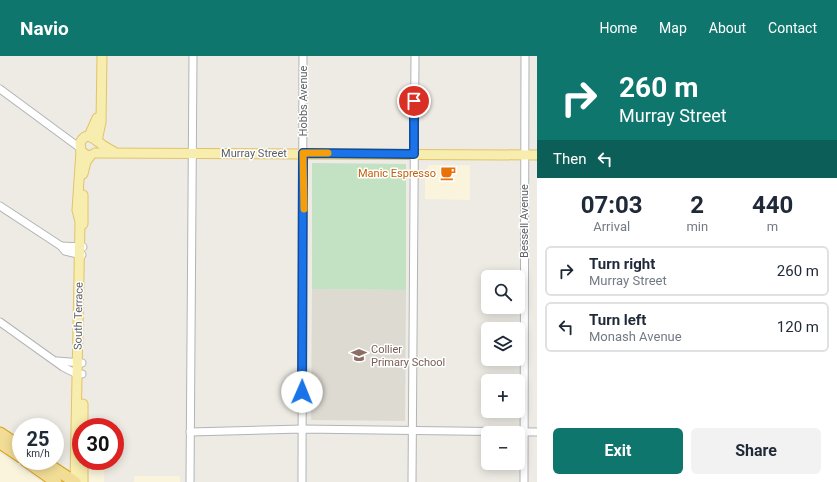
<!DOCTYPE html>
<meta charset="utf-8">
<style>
body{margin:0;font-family:Roboto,sans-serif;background:#f2f2f3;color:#1f2937;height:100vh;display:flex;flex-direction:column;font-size:15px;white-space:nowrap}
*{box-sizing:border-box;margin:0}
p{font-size:13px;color:#747a83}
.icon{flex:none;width:22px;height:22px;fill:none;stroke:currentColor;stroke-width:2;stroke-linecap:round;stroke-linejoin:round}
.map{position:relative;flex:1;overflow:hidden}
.sheet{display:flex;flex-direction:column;background:#fff;width:300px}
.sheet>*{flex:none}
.banner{background:#0f766e;color:#fff;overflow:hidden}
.fabs{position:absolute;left:481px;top:214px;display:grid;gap:8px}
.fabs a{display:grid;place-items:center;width:44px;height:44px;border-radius:6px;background:#fff;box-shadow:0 2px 10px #0003;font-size:20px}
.speed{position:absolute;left:12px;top:362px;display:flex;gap:8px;font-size:20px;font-weight:700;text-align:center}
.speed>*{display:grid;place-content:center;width:52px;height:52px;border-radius:50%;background:#fff;box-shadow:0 2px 10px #0003;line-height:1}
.speed small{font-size:10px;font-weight:400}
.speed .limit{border:6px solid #d22;background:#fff;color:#111}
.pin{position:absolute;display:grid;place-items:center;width:34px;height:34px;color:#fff;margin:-17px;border:2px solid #fff;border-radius:50%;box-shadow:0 1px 4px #0007}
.me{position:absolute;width:44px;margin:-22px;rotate:1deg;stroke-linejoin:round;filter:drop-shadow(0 0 3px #0008)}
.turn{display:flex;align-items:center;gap:14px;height:84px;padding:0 16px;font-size:18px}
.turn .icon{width:52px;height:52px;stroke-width:2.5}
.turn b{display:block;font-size:28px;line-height:34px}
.then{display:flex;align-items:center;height:38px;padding:0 16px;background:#0003;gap:8px;font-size:15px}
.eta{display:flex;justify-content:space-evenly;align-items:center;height:68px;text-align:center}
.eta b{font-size:24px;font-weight:700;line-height:28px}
.button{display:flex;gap:8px;margin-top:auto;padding:8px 16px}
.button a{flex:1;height:46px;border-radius:6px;background:#0f766e;color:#fff;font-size:16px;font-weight:700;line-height:46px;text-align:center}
.button a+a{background:#f2f2f3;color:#1f2937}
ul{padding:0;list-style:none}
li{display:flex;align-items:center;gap:12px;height:50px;margin:0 8px 6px;padding:0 8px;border:2px solid #e0e1e3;border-radius:6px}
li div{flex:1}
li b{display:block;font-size:15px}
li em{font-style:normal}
header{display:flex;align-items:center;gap:24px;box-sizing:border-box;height:56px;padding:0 20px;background:#0f766e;color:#fff}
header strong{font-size:19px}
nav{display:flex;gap:22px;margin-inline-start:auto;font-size:14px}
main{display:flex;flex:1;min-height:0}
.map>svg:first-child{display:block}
.commercial{fill:#faf4dc}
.education{fill:#dddad2}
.green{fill:#c3e2c4}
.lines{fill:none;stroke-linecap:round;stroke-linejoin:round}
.minor-casing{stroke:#b1b4b8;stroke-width:9}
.major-casing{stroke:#e3c367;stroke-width:11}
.highway-casing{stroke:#daa217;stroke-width:13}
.minor{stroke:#fff;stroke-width:7}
.major{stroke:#f7edaf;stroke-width:9}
.highway{stroke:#f2dd96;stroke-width:11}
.route-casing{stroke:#114b97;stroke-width:10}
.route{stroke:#1a73e8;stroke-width:7}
.slow{stroke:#f59e0b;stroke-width:7}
.labels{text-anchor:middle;stroke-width:3;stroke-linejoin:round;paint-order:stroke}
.street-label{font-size:11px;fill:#5c5f63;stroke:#fff}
.food-label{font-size:11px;fill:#c56008;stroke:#fff;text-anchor:end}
.education-label{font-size:11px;fill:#785e54;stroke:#fff;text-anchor:start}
</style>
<header>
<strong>Navio</strong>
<nav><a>Home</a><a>Map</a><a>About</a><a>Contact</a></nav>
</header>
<main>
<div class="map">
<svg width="537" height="426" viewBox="0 0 537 426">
<rect width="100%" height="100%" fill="#edebe4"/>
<g class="commercial">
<polygon points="429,109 470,109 470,144 425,143 425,115"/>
<polygon points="0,397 42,426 0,426"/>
<polygon points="88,405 105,405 104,426 89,426"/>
<rect x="134" y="420" width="46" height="6"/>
</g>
<polygon class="education" points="312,233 406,234 405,365 311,364"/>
<polygon class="green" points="312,107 406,108 406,234 312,233"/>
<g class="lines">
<defs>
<g id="minor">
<polyline points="0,33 80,92"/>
<polyline points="0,150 61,190 65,195 82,199"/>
<polyline points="61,190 83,191"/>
<polyline points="0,266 63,311 77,318 82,318"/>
<polyline points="57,305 82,307"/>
<polyline points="190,376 302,373 537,376"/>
<polyline points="190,426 193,0"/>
<polyline points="302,426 303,0"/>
<polyline points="412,426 415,0"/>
<polyline points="524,426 525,0"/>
</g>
<g id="major">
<polyline points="89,80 97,62"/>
<polyline points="97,85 101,66 102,0"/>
<polyline points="95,97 537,99"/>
<path d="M 85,98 L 81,95 L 80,87 C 86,75 93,82 100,87 C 104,91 110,93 114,96"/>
<polyline points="83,118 86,106 91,99"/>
<polyline points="83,168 83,139"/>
<polyline points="83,348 83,371"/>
<polyline points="83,405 83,426"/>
<polyline points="75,426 80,166 77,154 81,95"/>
</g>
<g id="highway">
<polyline points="0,377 21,391"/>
<polyline points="0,387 21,401"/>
<polyline points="26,405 56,426"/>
<polyline points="43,405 75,426"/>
</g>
</defs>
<use href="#minor" class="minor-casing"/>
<use href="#major" class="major-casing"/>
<use href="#highway" class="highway-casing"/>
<use href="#minor" class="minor"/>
<use href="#major" class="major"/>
<use href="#highway" class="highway"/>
</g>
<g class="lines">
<defs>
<polyline id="route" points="302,336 303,97 414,98 414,45"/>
</defs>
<use href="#route" class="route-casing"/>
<use href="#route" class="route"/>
<polyline class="slow" points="304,153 303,97 328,97"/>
</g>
<defs>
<symbol id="cafe-bare" viewBox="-9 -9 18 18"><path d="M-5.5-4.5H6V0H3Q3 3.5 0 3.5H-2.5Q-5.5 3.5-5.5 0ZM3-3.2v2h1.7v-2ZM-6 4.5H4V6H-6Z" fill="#e8710a" stroke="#fff" stroke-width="2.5" paint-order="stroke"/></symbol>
<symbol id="school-bare" viewBox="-9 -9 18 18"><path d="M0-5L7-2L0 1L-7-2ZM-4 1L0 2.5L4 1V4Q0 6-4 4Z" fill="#8d6e63" stroke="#fff" stroke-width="2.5" paint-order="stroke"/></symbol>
</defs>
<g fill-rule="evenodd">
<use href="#cafe-bare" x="437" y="106" width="22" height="22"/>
<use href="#school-bare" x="348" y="288" width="22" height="22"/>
</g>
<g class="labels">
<g class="street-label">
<text transform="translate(303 45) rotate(-90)" y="4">Hobbs Avenue</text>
<text x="254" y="101">Murray Street</text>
<text transform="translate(524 165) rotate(-90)" y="4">Bessell Avenue</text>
<text transform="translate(78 260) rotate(-89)" y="4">South Terrace</text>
</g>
<g class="food-label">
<text x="436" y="121">Manic Espresso</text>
</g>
<g class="education-label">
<text x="371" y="297">Collier<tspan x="371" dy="13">Primary School</tspan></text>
</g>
</g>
</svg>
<div class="fabs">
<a><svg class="icon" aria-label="search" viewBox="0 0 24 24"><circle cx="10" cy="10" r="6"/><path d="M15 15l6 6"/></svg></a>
<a><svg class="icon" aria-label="layers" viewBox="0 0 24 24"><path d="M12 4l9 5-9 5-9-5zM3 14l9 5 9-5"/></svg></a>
<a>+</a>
<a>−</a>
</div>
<div class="speed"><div>25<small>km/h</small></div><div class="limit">30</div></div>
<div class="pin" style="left:414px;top:45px;background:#d93025"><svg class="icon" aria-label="arrive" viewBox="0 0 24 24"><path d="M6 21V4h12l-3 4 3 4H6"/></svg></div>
<svg class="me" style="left:302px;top:336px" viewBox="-20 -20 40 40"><circle r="19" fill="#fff"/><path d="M0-13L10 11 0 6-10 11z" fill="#1a73e8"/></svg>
</div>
<section class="sheet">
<div class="banner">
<div class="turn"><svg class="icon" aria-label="right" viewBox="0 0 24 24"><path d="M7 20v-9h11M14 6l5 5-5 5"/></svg><div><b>260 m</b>Murray Street</div></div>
<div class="then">Then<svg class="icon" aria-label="left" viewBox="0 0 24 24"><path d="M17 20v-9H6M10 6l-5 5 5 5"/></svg></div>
</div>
<div class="eta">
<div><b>07:03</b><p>Arrival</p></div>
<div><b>2</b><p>min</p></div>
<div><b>440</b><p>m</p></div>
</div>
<ul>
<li><svg class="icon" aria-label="right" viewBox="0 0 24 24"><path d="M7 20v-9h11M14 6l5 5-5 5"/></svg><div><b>Turn right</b><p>Murray Street</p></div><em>260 m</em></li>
<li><svg class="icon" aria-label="left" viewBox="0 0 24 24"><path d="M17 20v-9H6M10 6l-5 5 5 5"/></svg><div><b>Turn left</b><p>Monash Avenue</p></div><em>120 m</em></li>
</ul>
<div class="button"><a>Exit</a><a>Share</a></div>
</section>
</main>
